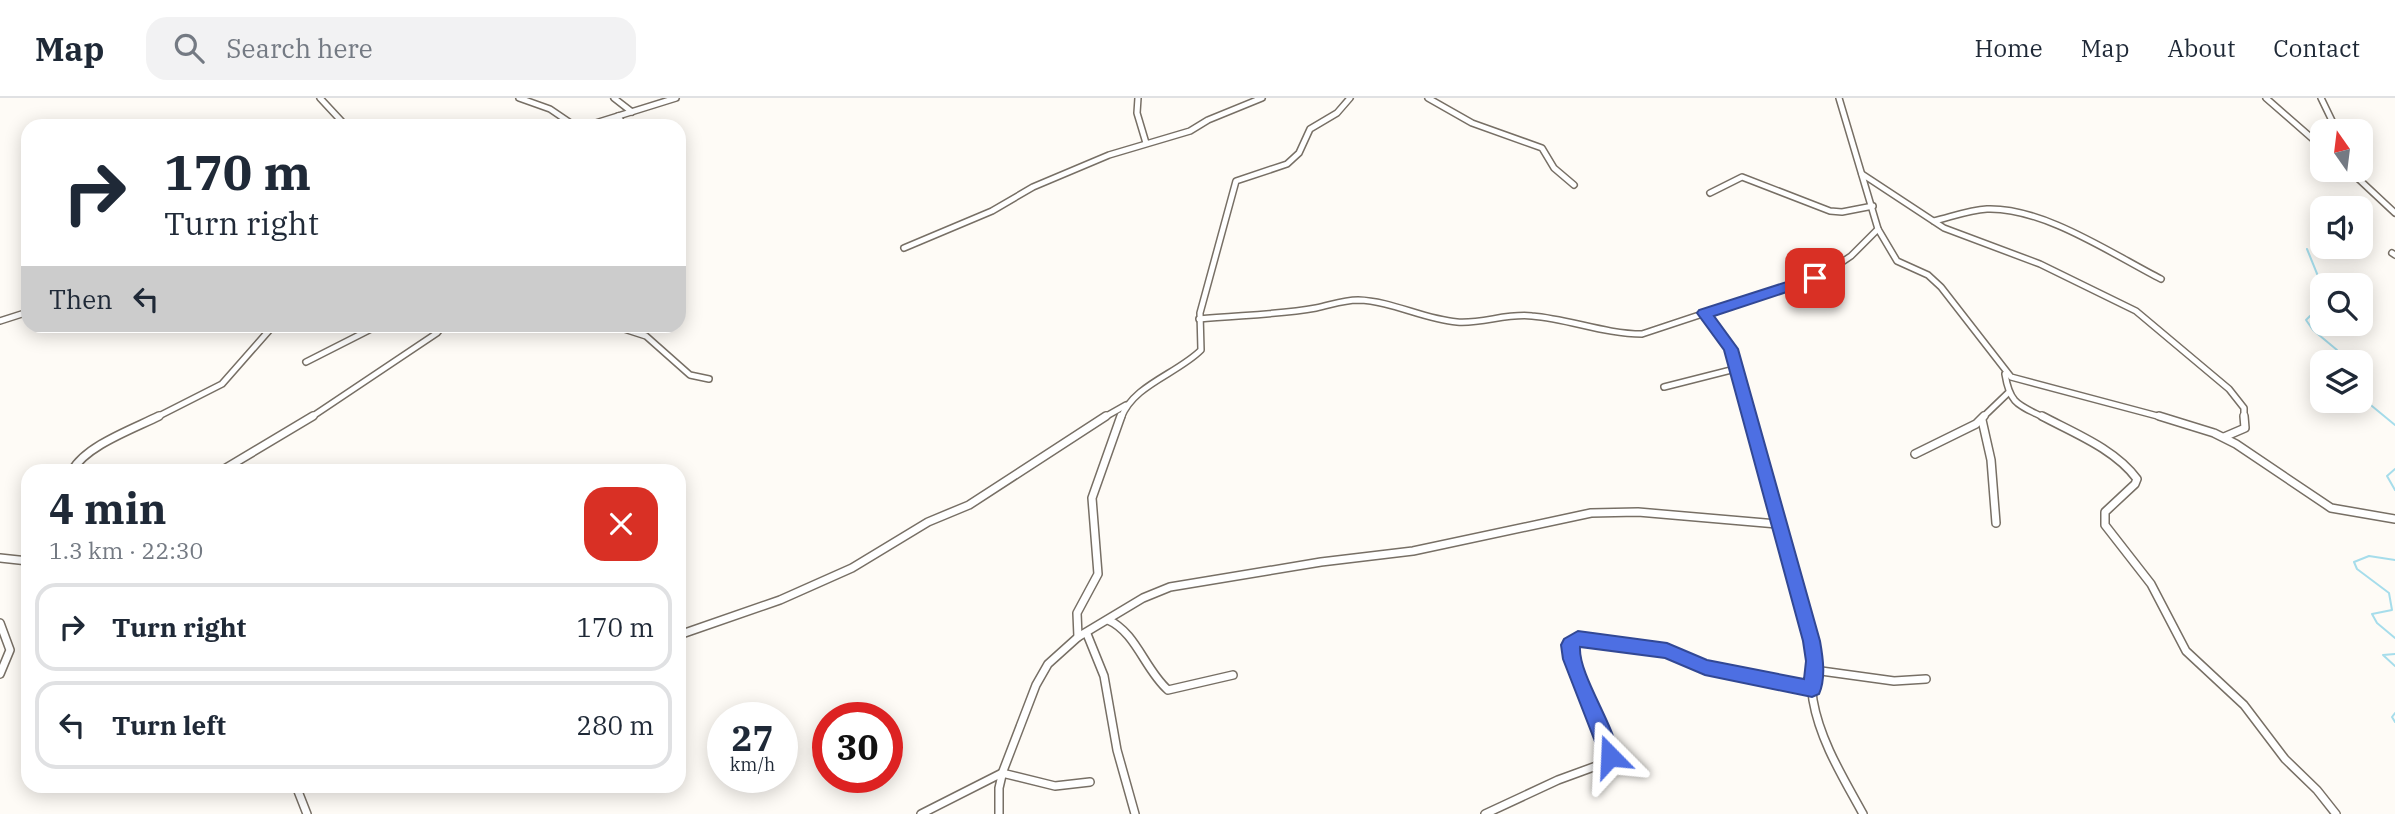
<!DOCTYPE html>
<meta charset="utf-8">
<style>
body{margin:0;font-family:"IBM Plex Serif",serif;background:#f2f2f3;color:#1f2937;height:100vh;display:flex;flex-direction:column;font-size:26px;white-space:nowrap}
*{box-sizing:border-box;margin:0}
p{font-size:23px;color:#747a83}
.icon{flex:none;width:38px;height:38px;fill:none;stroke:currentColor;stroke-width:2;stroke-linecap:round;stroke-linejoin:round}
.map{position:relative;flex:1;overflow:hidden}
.side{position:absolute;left:21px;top:366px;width:665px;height:329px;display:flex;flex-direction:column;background:#fff;border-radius:21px;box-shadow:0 4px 18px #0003}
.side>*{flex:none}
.hud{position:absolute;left:21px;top:21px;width:665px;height:214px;border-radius:21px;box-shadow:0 4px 18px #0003;background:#fff;color:#1f2937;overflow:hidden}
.needle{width:46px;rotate:346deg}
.tools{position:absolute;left:2310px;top:21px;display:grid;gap:14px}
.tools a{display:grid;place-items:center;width:63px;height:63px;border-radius:14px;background:#fff;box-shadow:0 4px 18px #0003;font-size:35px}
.speed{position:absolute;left:707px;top:604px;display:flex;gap:14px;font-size:35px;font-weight:700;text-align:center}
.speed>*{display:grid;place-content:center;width:91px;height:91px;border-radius:50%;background:#fff;box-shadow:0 4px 18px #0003;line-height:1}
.speed small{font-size:18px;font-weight:400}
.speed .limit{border:10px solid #d22;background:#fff;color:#111}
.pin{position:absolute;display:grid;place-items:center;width:60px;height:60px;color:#fff;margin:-30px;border-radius:14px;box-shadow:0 4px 10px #0006}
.me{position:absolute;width:77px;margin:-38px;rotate:339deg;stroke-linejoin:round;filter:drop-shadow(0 0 5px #0008)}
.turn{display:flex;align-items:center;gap:24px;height:147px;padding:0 28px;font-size:32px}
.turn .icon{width:91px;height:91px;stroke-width:2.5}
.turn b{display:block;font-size:49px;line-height:60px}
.then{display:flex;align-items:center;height:66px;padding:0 28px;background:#0003;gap:14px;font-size:26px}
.round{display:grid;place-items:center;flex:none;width:74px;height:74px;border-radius:21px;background:#f2f2f3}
.head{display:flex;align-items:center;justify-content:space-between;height:119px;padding:0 28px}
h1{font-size:42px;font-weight:700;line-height:52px}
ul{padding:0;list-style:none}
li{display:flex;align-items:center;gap:21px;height:88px;margin:0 14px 10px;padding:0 14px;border:4px solid #e0e1e3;border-radius:21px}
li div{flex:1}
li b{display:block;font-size:26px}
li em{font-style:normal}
header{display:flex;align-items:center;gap:42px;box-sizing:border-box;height:98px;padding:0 35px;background:#fff;border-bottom:2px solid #e0e1e3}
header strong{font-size:33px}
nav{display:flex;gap:38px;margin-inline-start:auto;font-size:24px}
.search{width:490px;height:63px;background:#f2f2f3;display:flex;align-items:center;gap:18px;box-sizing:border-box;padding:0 24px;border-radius:21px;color:#747a83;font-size:26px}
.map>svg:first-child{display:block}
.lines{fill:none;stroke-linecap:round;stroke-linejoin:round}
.stream{stroke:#a6ddeb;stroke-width:2}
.minor-far1-casing{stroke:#776f65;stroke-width:8}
.minor-casing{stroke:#776f65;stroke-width:10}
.minor-far1{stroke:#fff;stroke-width:5}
.minor{stroke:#fff;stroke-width:7}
.route{fill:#4d6fe3;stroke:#324894;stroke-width:2}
</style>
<header>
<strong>Map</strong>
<div class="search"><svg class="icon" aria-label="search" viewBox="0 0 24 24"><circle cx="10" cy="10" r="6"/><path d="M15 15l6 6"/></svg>Search here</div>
<nav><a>Home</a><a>Map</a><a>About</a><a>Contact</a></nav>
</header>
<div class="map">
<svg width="2395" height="716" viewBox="0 0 2395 716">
<rect width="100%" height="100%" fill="#fefbf6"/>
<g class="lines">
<g class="stream">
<polyline points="2307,151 2322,188"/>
<polyline points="2322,218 2310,218 2306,222 2313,232 2337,252 2336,255 2319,260 2322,266"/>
<polyline points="2361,299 2395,327"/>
<polyline points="2395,371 2387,378 2395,392"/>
<polyline points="2395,462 2369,458 2354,464 2357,471 2389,495 2392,512 2372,516 2377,525 2395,540"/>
<polyline points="2395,556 2383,557 2395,568"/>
<polyline points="2395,615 2392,619 2395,624"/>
</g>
<defs>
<g id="minor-far1">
<polyline points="320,0 346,28"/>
<polyline points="519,0 550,11 575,28"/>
<polyline points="614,0 632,14"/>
<polyline points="1138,0 1137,15 1146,45"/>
<polyline points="1428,0 1472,25 1542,50 1554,70 1574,87"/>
<polyline points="2266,0 2322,49"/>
<polyline points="2321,0 2337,33"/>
<polyline points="618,18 624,28"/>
<polyline points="586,28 676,0"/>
<polyline points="2349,72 2395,115"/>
<polyline points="1862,76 1944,130 2040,166 2136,213 2229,291 2244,310 2244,320"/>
<polyline points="1710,95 1742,79 1830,113 1842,114 1873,108"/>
<path d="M 1934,123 C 1951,119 1969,112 1987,111 C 2043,109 2112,156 2161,181"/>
<polyline points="1878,131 1897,163 1928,177 1941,189 2011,279 2165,320"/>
<polyline points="904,150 992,113 1033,89 1109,57 1190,33 1208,22 1262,0"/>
<polyline points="2392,155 2395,157"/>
<polyline points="1704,215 1731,251 1750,320"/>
<path d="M 1199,221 C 1237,217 1278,217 1316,210 C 1331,207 1343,202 1358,202 C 1392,203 1423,221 1457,224 C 1482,226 1507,215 1532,218 C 1569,221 1605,236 1642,236 L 1826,175 L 1851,158 L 1878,131 L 1839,0"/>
<polyline points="0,223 28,214"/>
<polyline points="615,228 646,238 690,277 709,281"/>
<polyline points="306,264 377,228"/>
<path d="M 2005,276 C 2010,307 2019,307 2045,320"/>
<polyline points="1664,289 1735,271"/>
<polyline points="155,320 222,286 273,228"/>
<polyline points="310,320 437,235 441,230 439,228"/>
<polyline points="1103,320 1126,307"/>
<path d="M 1121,320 C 1133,287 1177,276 1201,252 L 1200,215 L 1236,83 L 1287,66 L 1299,55 L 1310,31 L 1337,15 L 1350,0"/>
<polyline points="1982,320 2008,295"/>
</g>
<g id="minor">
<path d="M 1750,318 L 1812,543 C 1815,563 1810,582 1813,602 C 1820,643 1844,681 1863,716"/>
<path d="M 2042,318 C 2074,335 2115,351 2137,381 L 2135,386 L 2105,414 L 2105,427 L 2151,486 L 2186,553 L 2244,607 L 2285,661 L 2317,692 L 2336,716"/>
<polyline points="2159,318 2214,335 2236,346 2331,410 2395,421"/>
<polyline points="1982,322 1991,362 1996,425"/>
<polyline points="2224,339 2245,330 2244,318"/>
<polyline points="1915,356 1976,326 1984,318"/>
<path d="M 72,373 C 85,348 133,331 159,318"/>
<polyline points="221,373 313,318"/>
<polyline points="0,460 28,463"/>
<path d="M 1108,522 C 1136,534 1145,572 1168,592 L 1233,577"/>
<polyline points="0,525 10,552 0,576"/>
<polyline points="1087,536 1104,578 1117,652 1135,716"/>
<polyline points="679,537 780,502 852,470 928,424 969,407 1106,318"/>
<polyline points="1078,539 1143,500 1170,489 1321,464 1413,453 1591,415 1638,414 1777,426"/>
<polyline points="1814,572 1894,583 1926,581"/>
<polyline points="296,688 307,716"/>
<polyline points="921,716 1002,675 1055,688 1090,684"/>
<polyline points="999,716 999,690 1003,673 1036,587 1048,566 1078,539 1077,515 1098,476 1092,400 1121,318"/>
<polyline points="1485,716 1558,682 1599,667 1610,658 1607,646 1576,577 1570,547 1578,541 1667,553 1705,569 1812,591"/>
</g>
</defs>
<use href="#minor-far1" class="minor-far1-casing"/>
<use href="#minor" class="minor-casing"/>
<use href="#minor-far1" class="minor-far1"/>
<use href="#minor" class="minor"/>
</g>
<path class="route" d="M 1815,175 L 1820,176 L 1820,183 L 1714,218 L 1738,251 L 1820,543 C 1823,560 1826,580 1819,596 L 1812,599 L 1705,577 L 1665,560 L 1580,549 C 1578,580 1626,643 1616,664 L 1610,667 L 1603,664 L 1563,561 L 1561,547 L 1564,541 L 1578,533 L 1667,545 L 1707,562 L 1804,581 L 1806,563 L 1803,543 L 1724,252 L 1697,215 L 1699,212 Z"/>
</svg>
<div class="tools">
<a><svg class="needle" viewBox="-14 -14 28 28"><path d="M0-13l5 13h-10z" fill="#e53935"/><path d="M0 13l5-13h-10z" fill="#747a83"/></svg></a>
<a><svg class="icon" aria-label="sound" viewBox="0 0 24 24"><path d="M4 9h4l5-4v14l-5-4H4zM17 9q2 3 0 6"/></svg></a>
<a><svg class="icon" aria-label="search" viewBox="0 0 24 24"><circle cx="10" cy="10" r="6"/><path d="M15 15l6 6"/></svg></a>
<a><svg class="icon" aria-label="layers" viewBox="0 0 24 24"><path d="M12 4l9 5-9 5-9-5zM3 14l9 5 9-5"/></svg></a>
</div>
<div class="speed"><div>27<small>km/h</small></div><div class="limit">30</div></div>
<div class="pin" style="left:1815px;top:180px;background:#d93025"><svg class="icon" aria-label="arrive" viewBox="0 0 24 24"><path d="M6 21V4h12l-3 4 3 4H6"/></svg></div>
<svg class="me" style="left:1610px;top:658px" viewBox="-20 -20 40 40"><path d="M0-17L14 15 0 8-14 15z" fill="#4d6fe3" stroke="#fff" stroke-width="4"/></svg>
<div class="hud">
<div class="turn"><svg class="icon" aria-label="right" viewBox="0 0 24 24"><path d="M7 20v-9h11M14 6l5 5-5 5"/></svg><div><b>170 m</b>Turn right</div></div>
<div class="then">Then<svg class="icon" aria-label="left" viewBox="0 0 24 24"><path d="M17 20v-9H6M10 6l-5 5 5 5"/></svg></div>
</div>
<section class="side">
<div class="head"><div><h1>4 min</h1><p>1.3 km · 22:30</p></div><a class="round" style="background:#d93025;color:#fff"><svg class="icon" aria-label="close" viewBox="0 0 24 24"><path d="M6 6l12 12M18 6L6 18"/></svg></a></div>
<ul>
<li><svg class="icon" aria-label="right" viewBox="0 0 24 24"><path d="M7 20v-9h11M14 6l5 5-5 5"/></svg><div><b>Turn right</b></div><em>170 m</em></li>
<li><svg class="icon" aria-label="left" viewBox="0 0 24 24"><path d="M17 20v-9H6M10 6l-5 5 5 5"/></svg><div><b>Turn left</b></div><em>280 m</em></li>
</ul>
</section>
</div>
